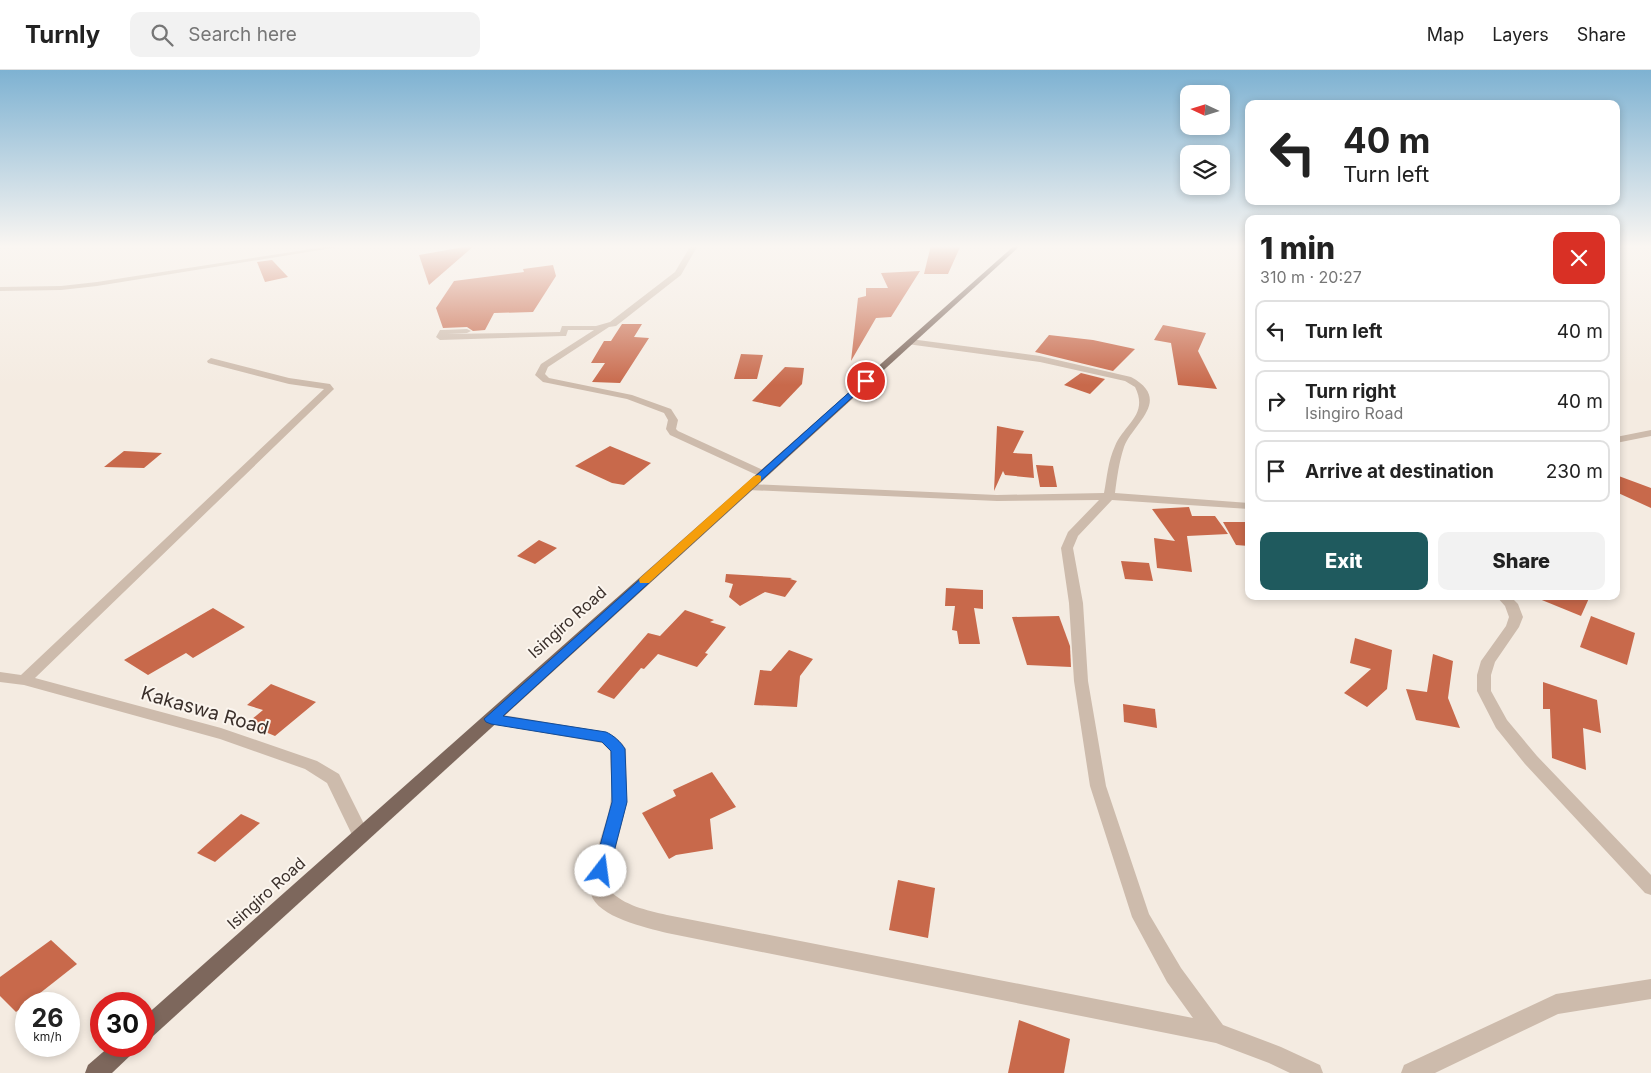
<!DOCTYPE html>
<meta charset="utf-8">
<style>
body{margin:0;font-family:Inter,sans-serif;background:#f2f2f2;color:#222;height:100vh;display:flex;flex-direction:column;font-size:19px;white-space:nowrap}
*{box-sizing:border-box;margin:0}
p{font-size:16px;color:#767676}
.icon{flex:none;width:28px;height:28px;fill:none;stroke:currentColor;stroke-width:2;stroke-linecap:round;stroke-linejoin:round}
.map{position:relative;flex:1;overflow:hidden}
.details{position:absolute;left:1245px;top:145px;width:375px;height:385px;display:flex;flex-direction:column;background:#fff;border-radius:10px;box-shadow:0 2px 8px #0003}
.details>*{flex:none}
.guide{position:absolute;left:1245px;top:30px;width:375px;height:105px;border-radius:10px;box-shadow:0 2px 8px #0003;background:#fff;color:#222;overflow:hidden}
.needle{width:32px;rotate:274deg}
.buttons{position:absolute;left:1180px;top:15px;display:grid;gap:10px}
.buttons a{display:grid;place-items:center;width:50px;height:50px;border-radius:10px;background:#fff;box-shadow:0 2px 8px #0003;font-size:25px}
.speed{position:absolute;left:15px;top:922px;display:flex;gap:10px;font-size:25px;font-weight:700;text-align:center}
.speed>*{display:grid;place-content:center;width:65px;height:65px;border-radius:50%;background:#fff;box-shadow:0 2px 8px #0003;line-height:1}
.speed small{font-size:12px;font-weight:400}
.speed .limit{border:8px solid #d22;background:#fff;color:#111}
.pin{position:absolute;display:grid;place-items:center;width:42px;height:42px;color:#fff;margin:-21px;border:2px solid #fff;border-radius:50%;box-shadow:0 1px 5px #0007}
.me{position:absolute;width:55px;margin:-28px;rotate:15deg;stroke-linejoin:round;filter:drop-shadow(0 0 4px #0008)}
.turn{display:flex;align-items:center;gap:18px;height:105px;padding:0 15px;font-size:22px}
.turn .icon{width:65px;height:65px;stroke-width:2.5}
.turn b{display:block;font-size:35px;line-height:42px}
.round{display:grid;place-items:center;flex:none;width:52px;height:52px;border-radius:10px;background:#f2f2f2}
.summary{display:flex;align-items:center;justify-content:space-between;height:85px;padding:0 15px}
h1{font-size:30px;font-weight:800;line-height:38px}
.button{display:flex;gap:10px;margin-top:auto;padding:10px 15px}
.button a{flex:1;height:58px;border-radius:10px;background:#1f5a5e;color:#fff;font-size:20px;font-weight:800;line-height:58px;text-align:center}
.button a+a{background:#f2f2f2;color:#222}
ul{padding:0;list-style:none}
li{display:flex;align-items:center;gap:15px;height:62px;margin:0 10px 8px;padding:0 5px;border:2px solid #e0e0e0;border-radius:10px}
li div{flex:1}
li b{display:block;font-size:19px}
li em{font-style:normal}
header{display:flex;align-items:center;gap:30px;box-sizing:border-box;height:70px;padding:0 25px;background:#fff;border-bottom:1px solid #e0e0e0}
header strong{font-size:24px}
nav{display:flex;gap:28px;margin-inline-start:auto;font-size:18px}
.search{width:350px;height:45px;background:#f2f2f2;display:flex;align-items:center;gap:12px;box-sizing:border-box;padding:0 18px;border-radius:10px;color:#767676;font-size:19px}
.map>svg:first-child{display:block}
.building{fill:#c8694b}
.lines{fill:none;stroke-linecap:round;stroke-linejoin:round}
.minor{fill:#cdbbac;fill-rule:evenodd}
.primary{fill:#7d675c;fill-rule:evenodd}
.route{fill:#1a73e8;stroke:#114b97}
.slow{fill:#f59e0b}
.labels{text-anchor:middle;stroke-width:4;stroke-linejoin:round;paint-order:stroke}
.street-label{font-size:16px;fill:#3b302b;stroke:#fbf5ee}
.near-street-label{font-size:19px;fill:#3b302b;stroke:#fbf5ee}
</style>
<header>
<strong>Turnly</strong>
<div class="search"><svg class="icon" aria-label="search" viewBox="0 0 24 24"><circle cx="10" cy="10" r="6"/><path d="M15 15l6 6"/></svg>Search here</div>
<nav><a>Map</a><a>Layers</a><a>Share</a></nav>
</header>
<div class="map">
<svg width="1651" height="1003" viewBox="0 0 1651 1003">
<rect width="100%" height="100%" fill="#f4ebe1"/>
<g class="building">
<polygon points="475,175 429,215 419,185"/>
<polygon points="931,175 961,175 948,204 924,204"/>
<polygon points="272,190 288,207 265,212 257,192"/>
<polygon points="553,195 556,206 533,242 494,243 485,260 473,261 467,257 443,258 436,238 454,211 524,202 523,199"/>
<polygon points="920,201 891,247 876,248 851,291 858,228 866,226 866,218 888,218 881,203"/>
<polygon points="622,254 642,254 634,267 649,268 620,313 592,312 605,293 591,293 604,271 611,271"/>
<polygon points="1163,255 1206,263 1198,281 1217,319 1178,315 1171,273 1154,270"/>
<polygon points="1049,265 1093,270 1135,279 1113,301 1035,282"/>
<polygon points="741,284 763,285 757,309 734,309"/>
<polygon points="785,297 804,298 802,314 780,337 752,331"/>
<polygon points="1081,303 1105,309 1090,324 1064,315"/>
<polygon points="997,356 1024,361 1013,383 1032,384 1034,408 1005,405 1003,401 994,421"/>
<polygon points="610,376 651,393 624,415 612,413 575,396"/>
<polygon points="124,381 162,383 144,398 104,397"/>
<polygon points="1036,395 1053,396 1057,417 1040,417"/>
<polygon points="1616,405 1651,418 1651,438 1616,422"/>
<polygon points="1189,437 1192,446 1215,446 1228,464 1187,466 1192,502 1157,498 1154,468 1175,471 1152,439"/>
<polygon points="1223,452 1249,452 1249,476 1236,475"/>
<polygon points="539,470 557,478 535,494 517,486"/>
<polygon points="1121,491 1149,493 1153,511 1125,509"/>
<polygon points="726,504 792,508 790,509 797,511 785,527 765,522 740,536 729,527 733,514 725,512"/>
<polygon points="946,518 983,520 983,539 974,538 980,574 959,574 957,561 952,560 955,536 945,536"/>
<polygon points="1532,526 1590,526 1581,546"/>
<polygon points="213,538 245,557 193,588 186,583 148,605 124,590"/>
<polygon points="685,540 714,550 710,552 726,557 705,583 708,584 697,597 658,584 644,599 641,598 614,629 597,622 648,563 660,566"/>
<polygon points="1059,546 1070,576 1071,597 1027,595 1012,547"/>
<polygon points="1591,546 1635,563 1627,595 1580,577"/>
<polygon points="1355,568 1392,580 1387,619 1367,637 1344,623 1371,599 1350,593"/>
<polygon points="789,580 813,589 800,606 797,637 754,635 760,600 771,601"/>
<polygon points="1433,584 1453,591 1448,628 1460,658 1416,650 1406,619 1427,622"/>
<polygon points="1543,612 1597,630 1601,663 1583,658 1586,700 1552,688 1550,639 1543,639"/>
<polygon points="271,614 316,632 275,666 246,654 263,640 247,635"/>
<polygon points="1123,634 1155,639 1157,658 1124,652"/>
<polygon points="712,702 736,737 710,749 713,779 676,785 669,789 642,743 676,726 673,720"/>
<polygon points="241,744 260,753 215,792 197,783"/>
<polygon points="898,810 935,818 928,868 889,860"/>
<polygon points="51,870 77,894 16,942 0,926 0,907"/>
<polygon points="1019,950 1070,969 1064,1003 1008,1003"/>
</g>
<g class="lines">
<g class="minor">
<polygon points="337,175 351,175 97,216 61,220 0,221 0,217 61,216 97,212"/>
<polygon points="691,175 698,175 681,205 616,256 609,257 548,297 545,304 549,308 632,325 671,339 678,350 676,359 678,361 767,402 768,404 767,406 759,406 670,365 666,359 668,350 664,343 627,329 543,312 535,305 541,294 594,260 568,260 566,266 563,266 440,270 436,267 440,260 443,260 467,259 471,261 467,263 447,264 560,262 562,256 596,256 610,252 675,202"/>
<polygon points="1242,175 1249,175 1249,179"/>
<path d="M 910,269 L 1040,286 L 1131,307 C 1173,330 1133,353 1124,377 C 1119,392 1117,408 1115,423 L 1249,433 L 1249,439 L 1112,430 L 1078,466 L 1073,478 L 1083,533 L 1088,611 L 1106,716 L 1149,844 L 1181,898 L 1223,955 L 1281,977 L 1320,995 L 1323,1003 L 1290,1003 L 1269,993 L 1216,973 L 667,863 C 647,858 597,847 591,824 C 586,802 606,758 610,735 C 613,718 610,698 610,681 L 602,673 L 486,653 L 483,649 L 486,645 L 491,643 L 606,662 C 614,665 622,672 626,679 L 627,733 L 610,801 L 609,820 C 625,836 646,840 667,845 L 1193,948 L 1167,912 L 1132,847 L 1090,716 L 1074,611 L 1069,533 L 1061,478 L 1068,462 L 1099,430 L 997,431 L 748,420 L 742,417 L 748,414 L 997,425 L 1104,423 C 1107,407 1108,391 1115,376 C 1124,354 1149,345 1135,317 L 1125,311 L 1040,292 L 907,274 L 906,272 Z"/>
<polygon points="211,288 289,308 330,314 334,319 35,608 221,658 317,691 339,704 370,766 367,771 361,773 355,771 327,713 305,699 220,669 24,615 0,612 0,602 21,605 324,319 289,314 208,293 207,291"/>
<polygon points="1651,360 1651,366 1616,373 1616,367"/>
<polygon points="1496,526 1510,526 1518,534 1523,547 1519,557 1495,592 1491,605 1491,621 1507,650 1537,686 1651,805 1651,825 1645,823 1525,694 1496,658 1477,621 1477,605 1481,591 1506,556 1509,547 1505,536"/>
<polygon points="1651,909 1651,929 1558,944 1435,1003 1401,1003 1404,995 1556,924"/>
</g>
<g class="primary">
<polygon points="1015,175 1021,175 151,968 144,971 144,947"/>
<polygon points="110,976 136,976 133,983 112,1003 85,1003 88,995"/>
</g>
</g>
<linearGradient id="sky" x2="0" y2="1"><stop stop-color="#7eb2d2"/><stop offset="0.56" stop-color="#faf6f2"/><stop offset="1" stop-color="#faf6f2" stop-opacity="0"/></linearGradient>
<rect width="1651" height="315" fill="url(#sky)"/>
<path class="route" d="M 863,310 L 870,311 L 503,646 L 606,662 C 613,665 621,672 625,679 L 627,732 L 609,801 L 606,806 L 601,808 L 595,806 L 593,801 L 612,732 L 611,681 L 602,672 L 491,654 L 486,652 L 484,649 Z"/>
<polygon class="slow" points="758,405 761,406 761,411 649,513 640,513 639,510 640,508 754,406"/>
<g class="labels">
<g class="street-label">
<text transform="translate(567 552) rotate(-42)" y="6">Isingiro Road</text>
<text transform="translate(266 823) rotate(-42)" y="6">Isingiro Road</text>
</g>
<g class="near-street-label">
<text transform="translate(205 640) rotate(16)" y="7">Kakaswa Road</text>
</g>
</g>
</svg>
<div class="buttons">
<a><svg class="needle" viewBox="-14 -14 28 28"><path d="M0-13l5 13h-10z" fill="#e53935"/><path d="M0 13l5-13h-10z" fill="#767676"/></svg></a>
<a><svg class="icon" aria-label="layers" viewBox="0 0 24 24"><path d="M12 4l9 5-9 5-9-5zM3 14l9 5 9-5"/></svg></a>
</div>
<div class="speed"><div>26<small>km/h</small></div><div class="limit">30</div></div>
<div class="pin" style="left:866px;top:311px;background:#d93025"><svg class="icon" aria-label="arrive" viewBox="0 0 24 24"><path d="M6 21V4h12l-3 4 3 4H6"/></svg></div>
<svg class="me" style="left:601px;top:801px" viewBox="-20 -20 40 40"><circle r="19" fill="#fff"/><path d="M0-13L10 11 0 6-10 11z" fill="#1a73e8"/></svg>
<div class="guide">
<div class="turn"><svg class="icon" aria-label="left" viewBox="0 0 24 24"><path d="M17 20v-9H6M10 6l-5 5 5 5"/></svg><div><b>40 m</b>Turn left</div></div>
</div>
<section class="details">
<div class="summary"><div><h1>1 min</h1><p>310 m · 20:27</p></div><a class="round" style="background:#d93025;color:#fff"><svg class="icon" aria-label="close" viewBox="0 0 24 24"><path d="M6 6l12 12M18 6L6 18"/></svg></a></div>
<ul>
<li><svg class="icon" aria-label="left" viewBox="0 0 24 24"><path d="M17 20v-9H6M10 6l-5 5 5 5"/></svg><div><b>Turn left</b></div><em>40 m</em></li>
<li><svg class="icon" aria-label="right" viewBox="0 0 24 24"><path d="M7 20v-9h11M14 6l5 5-5 5"/></svg><div><b>Turn right</b><p>Isingiro Road</p></div><em>40 m</em></li>
<li><svg class="icon" aria-label="arrive" viewBox="0 0 24 24"><path d="M6 21V4h12l-3 4 3 4H6"/></svg><div><b>Arrive at destination</b></div><em>230 m</em></li>
</ul>
<div class="button"><a>Exit</a><a>Share</a></div>
</section>
</div>
